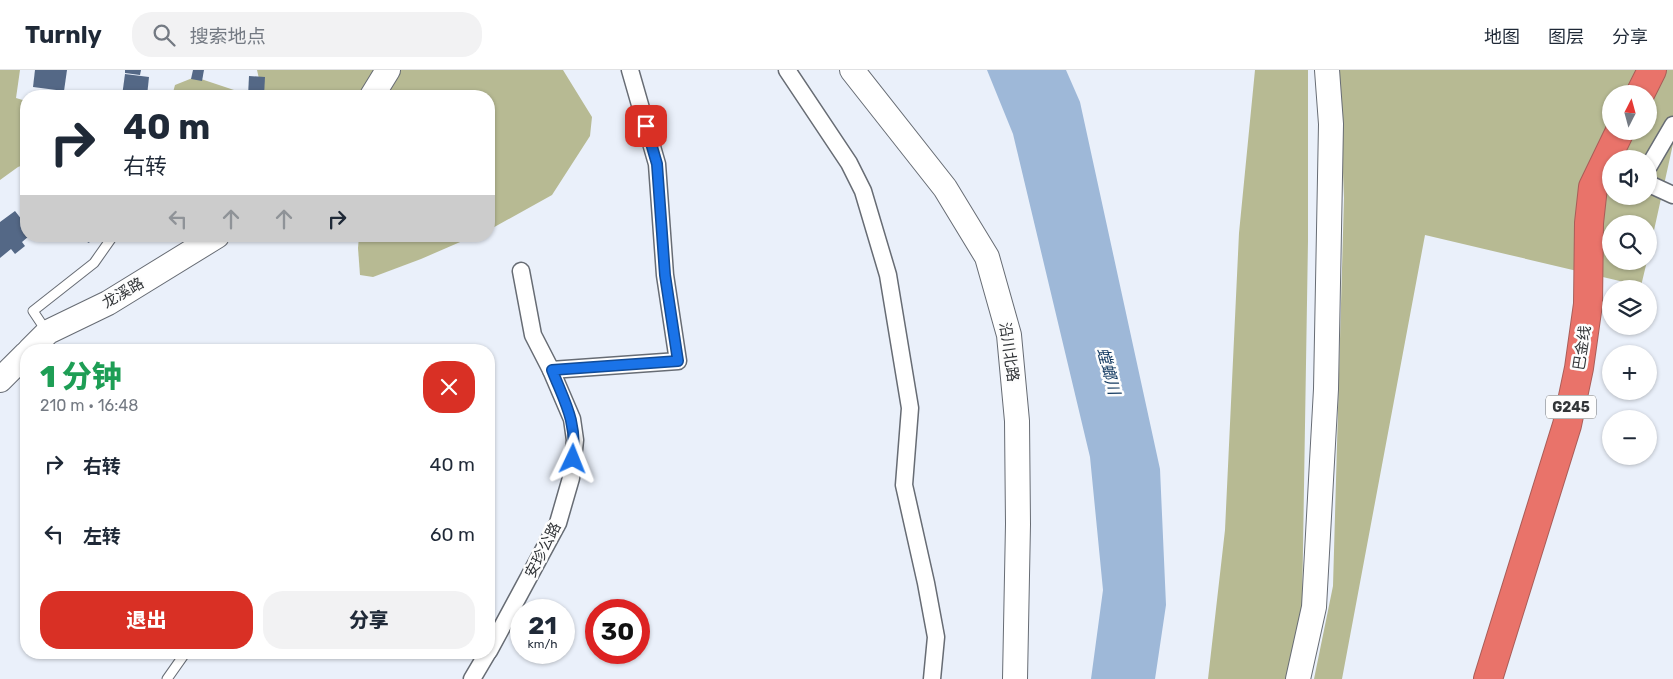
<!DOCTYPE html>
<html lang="zh">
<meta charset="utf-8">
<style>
body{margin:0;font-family:Rubik,"Noto Sans SC",sans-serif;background:#f2f2f3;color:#1f2937;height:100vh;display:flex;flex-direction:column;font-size:19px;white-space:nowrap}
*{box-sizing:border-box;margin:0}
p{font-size:16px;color:#747a83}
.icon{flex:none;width:28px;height:28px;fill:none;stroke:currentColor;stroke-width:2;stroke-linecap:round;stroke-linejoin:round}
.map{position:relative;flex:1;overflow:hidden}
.details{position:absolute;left:20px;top:274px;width:475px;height:315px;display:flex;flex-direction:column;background:#fff;border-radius:20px;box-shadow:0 1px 4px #0004}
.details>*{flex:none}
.guide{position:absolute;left:20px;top:20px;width:475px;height:152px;border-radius:20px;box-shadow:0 1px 4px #0004;background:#fff;color:#1f2937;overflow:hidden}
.needle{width:32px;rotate:6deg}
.controls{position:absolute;left:1602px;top:15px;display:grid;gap:10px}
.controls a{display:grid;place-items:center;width:55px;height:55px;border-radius:50%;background:#fff;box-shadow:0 1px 4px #0004;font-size:25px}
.speed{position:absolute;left:510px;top:529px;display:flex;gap:10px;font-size:25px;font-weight:700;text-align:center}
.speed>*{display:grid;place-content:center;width:65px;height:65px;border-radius:50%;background:#fff;box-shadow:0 1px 4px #0004;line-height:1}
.speed small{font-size:12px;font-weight:400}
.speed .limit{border:8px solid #d22;background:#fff;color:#111}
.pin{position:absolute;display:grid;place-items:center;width:42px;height:42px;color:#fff;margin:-21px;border-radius:10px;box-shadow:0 2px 8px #0006}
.me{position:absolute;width:55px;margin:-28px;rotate:2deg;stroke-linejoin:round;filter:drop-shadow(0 0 4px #0008)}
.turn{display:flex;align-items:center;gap:18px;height:105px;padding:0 20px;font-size:22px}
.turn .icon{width:65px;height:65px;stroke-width:2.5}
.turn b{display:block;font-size:35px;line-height:42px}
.lanes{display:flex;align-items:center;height:48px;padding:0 20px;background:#0003;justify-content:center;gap:25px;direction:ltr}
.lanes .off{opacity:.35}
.round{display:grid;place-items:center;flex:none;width:52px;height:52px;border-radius:20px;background:#f2f2f3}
.headline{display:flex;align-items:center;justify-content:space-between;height:85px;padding:0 20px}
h1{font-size:30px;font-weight:800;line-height:38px;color:#1e9e55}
.button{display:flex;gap:10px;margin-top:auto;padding:10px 20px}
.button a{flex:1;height:58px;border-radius:20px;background:#d93025;color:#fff;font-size:20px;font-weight:800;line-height:58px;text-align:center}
.button a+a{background:#f2f2f3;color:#1f2937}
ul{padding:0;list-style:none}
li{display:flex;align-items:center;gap:15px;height:70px;padding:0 20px}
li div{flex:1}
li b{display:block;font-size:19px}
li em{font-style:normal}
header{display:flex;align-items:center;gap:30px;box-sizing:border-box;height:70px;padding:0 25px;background:#fff;border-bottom:1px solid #e0e1e3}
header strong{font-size:24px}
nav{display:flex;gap:28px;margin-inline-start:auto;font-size:18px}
.search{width:350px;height:45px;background:#f2f2f3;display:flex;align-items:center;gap:12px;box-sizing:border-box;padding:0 18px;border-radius:20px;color:#747a83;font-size:19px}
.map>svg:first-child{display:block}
.forest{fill:#b7ba93;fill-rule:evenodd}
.water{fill:#9eb8d8}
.building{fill:#546886}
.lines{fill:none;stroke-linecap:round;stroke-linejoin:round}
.lane-casing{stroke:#676c74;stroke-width:11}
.street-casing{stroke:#676c74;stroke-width:19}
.secondary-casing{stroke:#676c74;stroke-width:26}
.highway-casing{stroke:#a95d58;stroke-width:30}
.lane{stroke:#fff;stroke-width:9}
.street{stroke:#fff;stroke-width:16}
.secondary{stroke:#fff;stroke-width:24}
.highway{stroke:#e9736a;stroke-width:28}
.route-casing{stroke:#114b97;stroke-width:12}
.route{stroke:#1a73e8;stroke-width:9}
.labels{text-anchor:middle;stroke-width:5;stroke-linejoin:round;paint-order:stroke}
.shield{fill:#fdfdfd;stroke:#6f7173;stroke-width:1}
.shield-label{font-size:14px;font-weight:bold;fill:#323538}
.street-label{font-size:15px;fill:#323538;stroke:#fdfdfd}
.water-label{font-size:16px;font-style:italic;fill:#0e355d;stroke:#fdfdfd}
</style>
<header>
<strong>Turnly</strong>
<div class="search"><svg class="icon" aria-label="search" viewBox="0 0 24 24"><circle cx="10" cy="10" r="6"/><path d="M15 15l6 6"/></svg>搜索地点</div>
<nav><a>地图</a><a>图层</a><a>分享</a></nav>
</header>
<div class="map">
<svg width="1673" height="609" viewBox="0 0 1673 609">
<rect width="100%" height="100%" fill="#eaf0fa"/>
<g class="forest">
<polygon points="0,0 20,0 16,28 26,31 26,94 18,97 0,110"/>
<polygon points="257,0 563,0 592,47 590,66 552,125 489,160 489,26 263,26"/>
<polygon points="1255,0 1308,0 1308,171 1302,540 1287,609 1208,609 1225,460 1239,163"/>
<path d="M 1339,0 L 1673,0 L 1673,74 L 1649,183 L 1649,154 L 1611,154 L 1611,191 L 1647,191 L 1641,216 L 1425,165 L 1342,609 L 1314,609 L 1333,516 L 1344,128 ZM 1611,24 L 1649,24 L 1649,61 L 1611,61 ZM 1611,89 L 1649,89 L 1649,126 L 1611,126 Z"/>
<polygon points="195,7 252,26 172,26 175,15"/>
<polygon points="359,166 474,166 421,189 373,207 360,205 358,178"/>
</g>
<polygon class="water" points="987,0 1066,0 1080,32 1160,399 1166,535 1155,609 1091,609 1103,520 1090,387 1013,64"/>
<g class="building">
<polygon points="35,0 67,0 64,21 33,17"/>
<polygon points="125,0 141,0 140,5 125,3"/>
<polygon points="193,0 204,0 202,11 191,9"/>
<polygon points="125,4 149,7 147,26 122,26"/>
<polygon points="249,6 265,7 264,26 248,26"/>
<polygon points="214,22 238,24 238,26 213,26"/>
<polygon points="15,141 26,155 26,166 29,166 22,172 25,176 15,184 11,179 0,188 0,152"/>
<polygon points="76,166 93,166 89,173"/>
</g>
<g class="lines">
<defs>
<g id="lane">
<polyline points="47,262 33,241 94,193 113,166"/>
<polyline points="167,609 186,582"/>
</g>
<g id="street">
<polyline points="787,0 849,93 863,121 888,205 910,338 904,415 926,513 936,567 932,609"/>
<polyline points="1649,96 1673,55"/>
<polyline points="1649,114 1673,125"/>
<polyline points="551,300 678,291 665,205 657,94 630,0"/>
<polyline points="489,581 558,453 571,408 575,370 572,349 551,300 533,265 521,201"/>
<polyline points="472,609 488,582"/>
</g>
<g id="secondary">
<polyline points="852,0 945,118 987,187 1009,265 1017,351 1018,454 1015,609"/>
<polyline points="372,26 388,0"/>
<polyline points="30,280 48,262 108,233 217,166"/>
<polyline points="0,310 26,284"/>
<polyline points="1298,609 1314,537 1326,319 1331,54 1327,0"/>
</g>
<g id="highway">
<polyline points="1640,24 1652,0"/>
<polyline points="1488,609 1567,355 1579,298 1588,234 1589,153 1593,117 1620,61"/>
</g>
</defs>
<use href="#lane" class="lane-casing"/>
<use href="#street" class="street-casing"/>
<use href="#secondary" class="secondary-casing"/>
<use href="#highway" class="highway-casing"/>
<use href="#lane" class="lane"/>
<use href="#street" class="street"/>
<use href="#secondary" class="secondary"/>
<use href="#highway" class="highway"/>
</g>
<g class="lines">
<defs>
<path id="route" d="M 573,389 C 577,351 565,333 552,300 L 678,291 L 665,205 L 657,94 L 646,56"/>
</defs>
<use href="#route" class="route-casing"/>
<use href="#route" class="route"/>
</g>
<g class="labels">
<rect class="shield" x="1546" y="325.5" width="50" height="23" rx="4"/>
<g class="shield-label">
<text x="1571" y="342">G245</text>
</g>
<g class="street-label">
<text transform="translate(123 223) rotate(-30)" y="5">龙溪路</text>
<text transform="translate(1582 278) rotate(-81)" y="5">巴金线</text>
<text transform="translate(1009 282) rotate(82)" y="5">沿川北路</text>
<text transform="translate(543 480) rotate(-63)" y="5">安珍公路</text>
</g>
<g class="water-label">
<text transform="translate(1109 301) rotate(75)" y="6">螳螂川</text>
</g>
</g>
</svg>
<div class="controls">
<a><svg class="needle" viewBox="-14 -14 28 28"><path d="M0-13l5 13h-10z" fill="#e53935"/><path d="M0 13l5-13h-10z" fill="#747a83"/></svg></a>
<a><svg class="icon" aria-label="sound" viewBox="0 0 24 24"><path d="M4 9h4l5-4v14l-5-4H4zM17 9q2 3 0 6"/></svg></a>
<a><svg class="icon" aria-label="search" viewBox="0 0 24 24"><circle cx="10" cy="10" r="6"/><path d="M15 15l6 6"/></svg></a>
<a><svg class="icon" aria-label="layers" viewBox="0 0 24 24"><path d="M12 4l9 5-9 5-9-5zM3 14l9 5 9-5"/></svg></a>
<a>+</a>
<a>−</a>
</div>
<div class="speed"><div>21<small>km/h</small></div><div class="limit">30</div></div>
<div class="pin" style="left:646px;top:56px;background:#d93025"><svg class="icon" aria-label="arrive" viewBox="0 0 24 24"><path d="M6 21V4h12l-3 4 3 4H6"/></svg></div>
<svg class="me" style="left:573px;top:389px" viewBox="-20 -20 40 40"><path d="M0-17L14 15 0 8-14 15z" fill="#1a73e8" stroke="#fff" stroke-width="4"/></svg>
<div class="guide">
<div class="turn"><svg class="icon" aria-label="right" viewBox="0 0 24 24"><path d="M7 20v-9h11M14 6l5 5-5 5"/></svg><div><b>40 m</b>右转</div></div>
<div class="lanes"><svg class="icon off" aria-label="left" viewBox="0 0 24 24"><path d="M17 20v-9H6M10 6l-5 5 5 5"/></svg><svg class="icon off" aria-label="ahead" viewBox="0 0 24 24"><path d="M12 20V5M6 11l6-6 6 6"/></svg><svg class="icon off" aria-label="ahead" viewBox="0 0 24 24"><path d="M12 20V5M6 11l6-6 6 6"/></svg><svg class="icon" aria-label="right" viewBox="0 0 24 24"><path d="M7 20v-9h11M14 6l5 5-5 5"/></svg></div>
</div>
<section class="details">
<div class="headline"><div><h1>1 分钟</h1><p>210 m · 16:48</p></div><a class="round" style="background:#d93025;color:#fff"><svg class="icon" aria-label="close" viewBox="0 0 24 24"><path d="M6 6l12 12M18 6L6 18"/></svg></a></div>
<ul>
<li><svg class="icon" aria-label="right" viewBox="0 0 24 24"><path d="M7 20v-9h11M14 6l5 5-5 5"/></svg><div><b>右转</b></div><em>40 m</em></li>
<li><svg class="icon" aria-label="left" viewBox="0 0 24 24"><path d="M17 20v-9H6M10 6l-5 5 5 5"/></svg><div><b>左转</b></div><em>60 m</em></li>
</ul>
<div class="button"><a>退出</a><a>分享</a></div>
</section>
</div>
